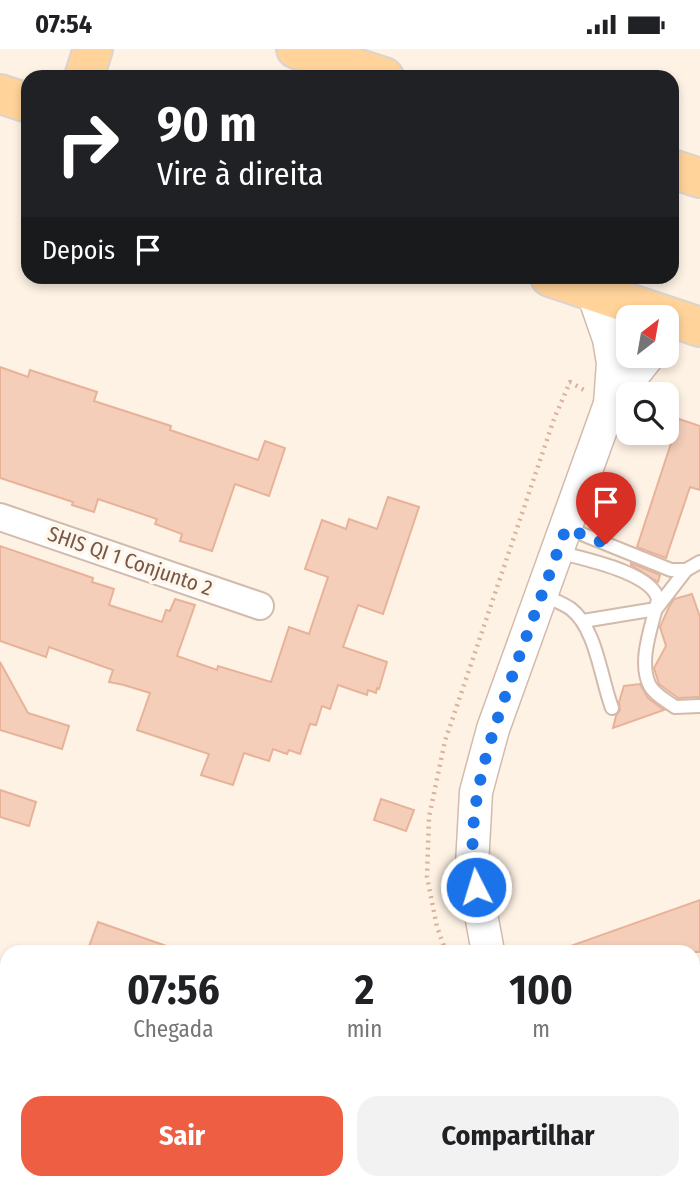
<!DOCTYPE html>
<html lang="pt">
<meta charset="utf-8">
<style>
body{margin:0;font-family:"Fira Sans Condensed",sans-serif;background:#f2f2f2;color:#202124;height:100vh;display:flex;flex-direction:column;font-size:26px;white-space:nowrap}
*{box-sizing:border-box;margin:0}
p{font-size:23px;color:#757577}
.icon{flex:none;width:38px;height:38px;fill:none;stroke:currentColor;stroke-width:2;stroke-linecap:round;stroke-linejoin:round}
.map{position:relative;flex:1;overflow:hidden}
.panel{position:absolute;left:0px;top:896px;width:700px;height:245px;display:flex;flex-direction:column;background:#fff;border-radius:21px 21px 0 0;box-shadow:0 4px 10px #0003}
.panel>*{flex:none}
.top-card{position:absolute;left:21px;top:21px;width:658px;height:214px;border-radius:21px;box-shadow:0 4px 10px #0003;background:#202124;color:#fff;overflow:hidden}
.needle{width:46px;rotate:31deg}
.tools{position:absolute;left:616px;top:256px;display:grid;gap:14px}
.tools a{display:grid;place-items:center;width:63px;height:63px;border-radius:14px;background:#fff;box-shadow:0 4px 10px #0003;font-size:35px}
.pin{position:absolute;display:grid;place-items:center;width:60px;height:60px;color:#fff;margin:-72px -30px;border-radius:50% 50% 50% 0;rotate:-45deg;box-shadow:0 0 7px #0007}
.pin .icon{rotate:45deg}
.me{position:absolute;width:77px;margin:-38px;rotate:355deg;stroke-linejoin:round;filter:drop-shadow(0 0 5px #0008)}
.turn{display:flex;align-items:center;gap:24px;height:147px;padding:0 21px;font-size:32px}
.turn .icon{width:91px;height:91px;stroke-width:2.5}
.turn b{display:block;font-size:49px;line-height:60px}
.then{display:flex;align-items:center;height:66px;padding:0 21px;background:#0003;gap:14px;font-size:26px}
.eta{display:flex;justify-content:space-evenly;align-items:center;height:119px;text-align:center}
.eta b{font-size:42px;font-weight:700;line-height:49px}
.button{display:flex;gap:14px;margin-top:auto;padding:14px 21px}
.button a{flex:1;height:80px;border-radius:21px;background:#ee5e42;color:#fff;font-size:28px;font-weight:700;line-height:80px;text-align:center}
.button a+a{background:#f2f2f2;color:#202124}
.status{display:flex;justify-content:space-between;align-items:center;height:49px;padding:0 35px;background:#fff;direction:ltr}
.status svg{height:19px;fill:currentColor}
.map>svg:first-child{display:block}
.building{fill:#f5ceba;stroke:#e8b299;stroke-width:2}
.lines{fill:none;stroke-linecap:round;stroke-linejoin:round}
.service-casing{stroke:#d2bbac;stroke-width:16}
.minor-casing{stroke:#d2bbac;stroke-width:30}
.tertiary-casing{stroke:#d2bbac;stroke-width:35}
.primary-casing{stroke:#dcd3cf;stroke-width:42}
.path{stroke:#dab19d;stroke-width:4.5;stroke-dasharray:2 5;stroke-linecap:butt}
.service{stroke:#fff;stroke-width:12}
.minor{stroke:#fff;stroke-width:26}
.tertiary{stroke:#fff;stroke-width:32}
.primary{stroke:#ffd39a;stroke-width:38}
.route{stroke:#1a73e8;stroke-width:12;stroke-dasharray:0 21.6}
.labels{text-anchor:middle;stroke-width:7;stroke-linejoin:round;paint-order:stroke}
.street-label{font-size:21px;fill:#785648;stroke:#fff6ec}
</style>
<div class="status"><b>07:54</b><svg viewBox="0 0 49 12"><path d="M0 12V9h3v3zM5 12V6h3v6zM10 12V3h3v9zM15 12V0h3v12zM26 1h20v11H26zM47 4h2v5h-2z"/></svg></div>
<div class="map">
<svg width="700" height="1141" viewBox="0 0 700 1141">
<rect width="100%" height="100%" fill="#fef2e4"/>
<g class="building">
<polygon points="0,318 28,328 30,321 97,343 94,352 171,377 170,381 258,411 265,392 285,399 269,447 235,435 212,502 180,492 182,485 155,475 157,470 98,450 94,463 72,456 73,453 0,429"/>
<polygon points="679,370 700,377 700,441 690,438 666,509 637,498"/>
<polygon points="388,448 419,458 383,565 358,556 343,598 387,613 379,640 377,639 376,644 368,641 367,646 338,636 330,660 322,657 316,676 310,675 300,705 289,701 287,705 273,700 269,712 244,704 233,736 201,726 209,705 137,681 150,644 124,636 109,633 113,621 49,598 46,608 0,592 0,497 93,529 92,533 114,540 109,556 162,573 166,561 170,562 175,550 195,556 177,607 217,621 218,617 271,633 289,578 309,585 328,528 305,520 322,471 346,480 349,470 377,480"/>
<polygon points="631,514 660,526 658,533 631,516"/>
<polygon points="692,545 700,568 700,648 678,649 659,635 654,619 666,597 660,578 669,558 674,550"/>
<polygon points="0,613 28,664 69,677 62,700 0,681"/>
<polygon points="640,635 648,649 664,661 613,679 616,667 620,661 619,653 624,637"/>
<polygon points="0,741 36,753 29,777 0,768"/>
<polygon points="381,750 414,761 406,782 374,771"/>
<polygon points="700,851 700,903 563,903 562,900"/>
<polygon points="98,873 175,900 175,903 87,903"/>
</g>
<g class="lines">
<defs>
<g id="service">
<polyline points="567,479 671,521 686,521 700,513"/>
<path d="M 558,503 C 583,510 651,523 658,550 C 653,575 637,612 650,637 C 655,646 667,652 675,658 L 700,657"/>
<path d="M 542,546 C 551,550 563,554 571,560 C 596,579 601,630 612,659"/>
<polyline points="583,572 656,560 686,521"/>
<polyline points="250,1134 262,1141"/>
<polyline points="191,1141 194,1134"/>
</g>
<g id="minor">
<polyline points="0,468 260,557"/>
<polyline points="693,1004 700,1001"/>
<polyline points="0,1029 7,1032"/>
</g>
<g id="tertiary">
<polyline points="592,241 609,290 613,314 610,355"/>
<polyline points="488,903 472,816 476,743 493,680 610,355 649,306"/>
<polyline points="569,1134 571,1141"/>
</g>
<g id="primary">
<polyline points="296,0 384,28"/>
<polyline points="84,28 93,0"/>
<polyline points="0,45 28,54"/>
<polyline points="672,120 700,129"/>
<polyline points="550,228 700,278"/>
</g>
</defs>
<use href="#service" class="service-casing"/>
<use href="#minor" class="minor-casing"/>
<use href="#tertiary" class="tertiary-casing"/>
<use href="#primary" class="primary-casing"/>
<g class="path">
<polyline points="446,903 437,878 427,828 429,768 445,692 554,370 570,333 584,341"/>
<polyline points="526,1134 529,1141"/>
</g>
<use href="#service" class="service"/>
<use href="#minor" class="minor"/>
<use href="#tertiary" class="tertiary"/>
<use href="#primary" class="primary"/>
</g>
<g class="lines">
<path class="route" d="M 476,838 C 463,765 489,693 513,625 C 530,576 549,528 566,479 L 606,495"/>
</g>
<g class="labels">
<g class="street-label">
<text transform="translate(130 512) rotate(19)" y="7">SHIS QI 1 Conjunto 2</text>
</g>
</g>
</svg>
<div class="tools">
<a><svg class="needle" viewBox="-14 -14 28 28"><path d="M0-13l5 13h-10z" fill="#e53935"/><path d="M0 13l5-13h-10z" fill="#757577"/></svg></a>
<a><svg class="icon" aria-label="search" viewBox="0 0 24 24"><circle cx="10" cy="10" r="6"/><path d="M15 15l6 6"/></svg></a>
</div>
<div class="pin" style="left:606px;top:495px;background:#d93025"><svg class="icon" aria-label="arrive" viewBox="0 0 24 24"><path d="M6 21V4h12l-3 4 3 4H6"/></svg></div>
<svg class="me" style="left:476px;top:838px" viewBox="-20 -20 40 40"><circle r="17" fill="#1a73e8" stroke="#fff" stroke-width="3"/><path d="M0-11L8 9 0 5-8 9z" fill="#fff"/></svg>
<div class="top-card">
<div class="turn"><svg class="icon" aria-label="right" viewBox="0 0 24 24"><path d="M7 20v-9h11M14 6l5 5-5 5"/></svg><div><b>90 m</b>Vire à direita</div></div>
<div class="then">Depois<svg class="icon" aria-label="arrive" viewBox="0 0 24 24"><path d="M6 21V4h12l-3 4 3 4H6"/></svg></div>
</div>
<section class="panel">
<div class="eta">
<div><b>07:56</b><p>Chegada</p></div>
<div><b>2</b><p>min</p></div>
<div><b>100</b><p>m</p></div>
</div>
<div class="button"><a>Sair</a><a>Compartilhar</a></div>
</section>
</div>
